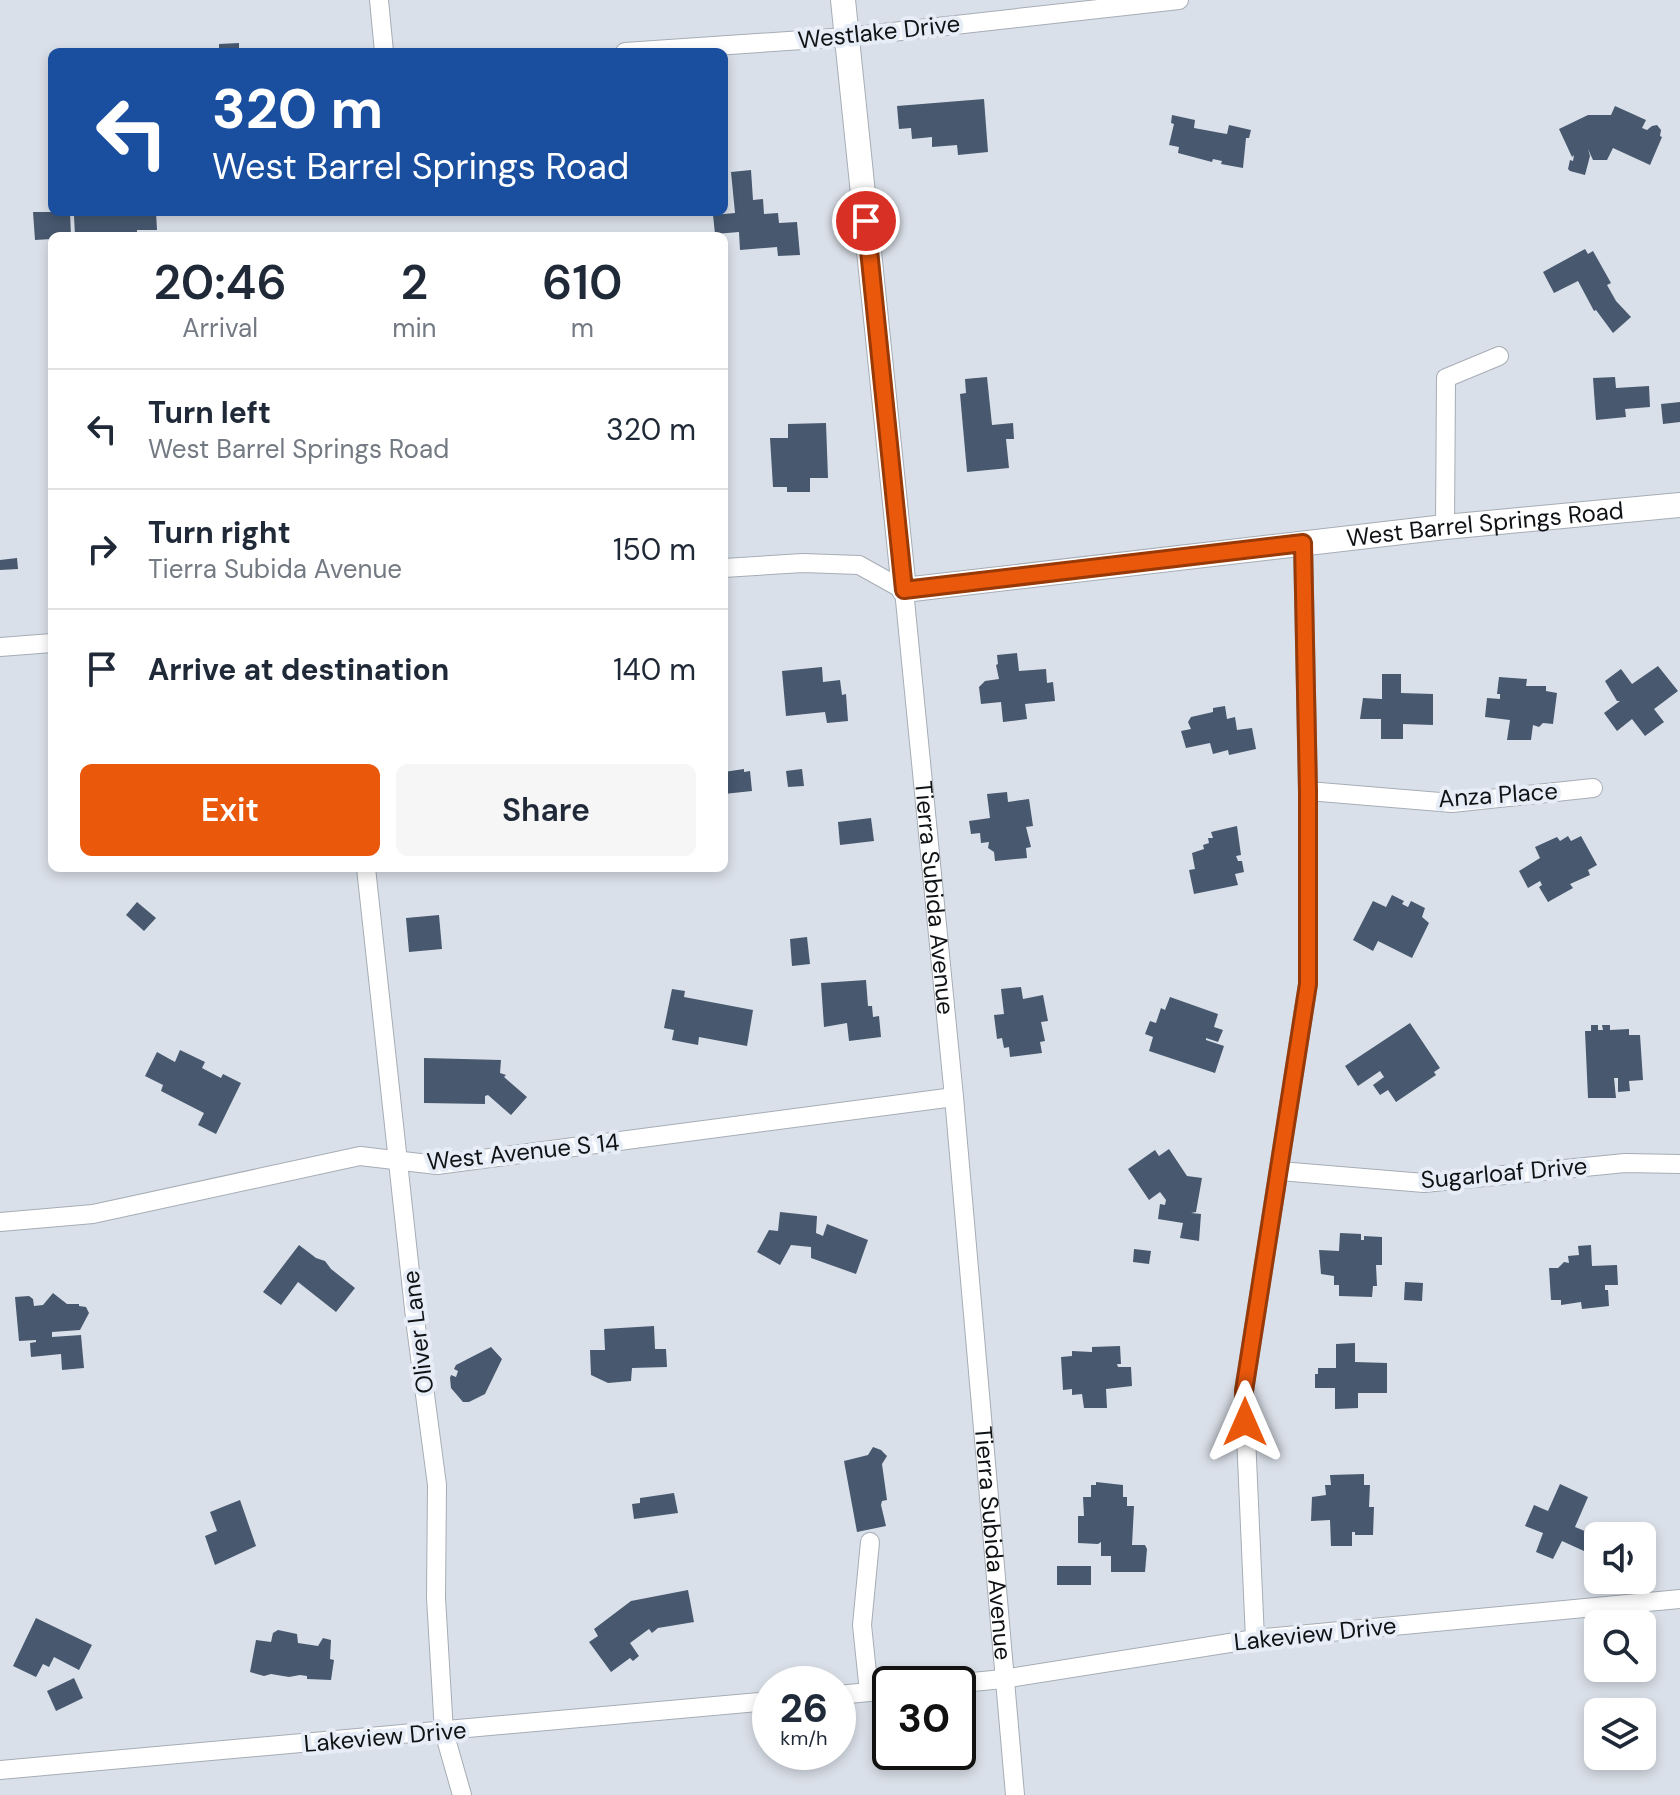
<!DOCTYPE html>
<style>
body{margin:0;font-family:"DM Sans",sans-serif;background:#f6f6f7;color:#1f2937;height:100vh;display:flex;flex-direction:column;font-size:30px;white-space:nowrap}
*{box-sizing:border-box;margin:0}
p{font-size:26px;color:#747a83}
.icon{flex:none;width:44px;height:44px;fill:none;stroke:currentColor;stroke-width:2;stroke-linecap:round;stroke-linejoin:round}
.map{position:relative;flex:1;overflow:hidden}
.side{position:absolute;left:48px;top:232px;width:680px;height:640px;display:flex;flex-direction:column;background:#fff;border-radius:12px;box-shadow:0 4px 12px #0003}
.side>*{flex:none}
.hud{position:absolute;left:48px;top:48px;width:680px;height:168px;border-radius:12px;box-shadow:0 4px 12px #0003;background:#1a4fa0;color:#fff;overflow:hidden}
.fabs{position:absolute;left:1584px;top:1522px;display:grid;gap:16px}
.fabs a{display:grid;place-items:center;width:72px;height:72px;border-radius:12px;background:#fff;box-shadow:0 4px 12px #0003;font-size:40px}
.speed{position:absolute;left:752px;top:1666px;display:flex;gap:16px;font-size:40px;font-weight:700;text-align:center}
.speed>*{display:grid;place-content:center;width:104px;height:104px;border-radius:50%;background:#fff;box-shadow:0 4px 12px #0003;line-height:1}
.speed small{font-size:20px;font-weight:400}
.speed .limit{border:4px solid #111;border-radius:12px;background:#fff;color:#111}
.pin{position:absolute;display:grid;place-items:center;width:68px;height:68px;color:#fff;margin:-34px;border:4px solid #fff;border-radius:50%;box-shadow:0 2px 8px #0007}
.me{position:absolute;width:88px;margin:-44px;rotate:0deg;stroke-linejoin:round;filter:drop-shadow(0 0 6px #0008)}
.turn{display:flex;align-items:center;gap:28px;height:168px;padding:0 32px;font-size:36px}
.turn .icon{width:104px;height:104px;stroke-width:2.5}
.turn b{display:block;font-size:56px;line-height:68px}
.eta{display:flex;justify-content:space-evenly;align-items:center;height:136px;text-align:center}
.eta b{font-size:48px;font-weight:600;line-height:56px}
.primary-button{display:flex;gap:16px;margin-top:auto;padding:16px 32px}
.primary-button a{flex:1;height:92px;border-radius:12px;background:#ea580c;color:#fff;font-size:32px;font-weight:600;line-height:92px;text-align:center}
.primary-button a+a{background:#f6f6f7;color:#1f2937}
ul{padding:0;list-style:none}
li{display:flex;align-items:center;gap:24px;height:120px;padding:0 32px;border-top:2px solid #e0e1e3}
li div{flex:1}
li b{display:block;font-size:30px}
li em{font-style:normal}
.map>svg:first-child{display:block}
.building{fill:#47586f}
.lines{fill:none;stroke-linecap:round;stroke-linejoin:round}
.street-casing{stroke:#a6adb5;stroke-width:20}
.secondary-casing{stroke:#a6adb5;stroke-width:26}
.street{stroke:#fff;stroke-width:18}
.secondary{stroke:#fff;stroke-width:24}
.route-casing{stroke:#983908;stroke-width:20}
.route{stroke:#ea580c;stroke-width:14}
.labels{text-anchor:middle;stroke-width:8;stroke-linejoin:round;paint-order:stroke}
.street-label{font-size:24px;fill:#101315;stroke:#e7edf6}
</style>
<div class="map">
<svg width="1680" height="1795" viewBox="0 0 1680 1795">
<rect width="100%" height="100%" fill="#dae0e9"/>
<g class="building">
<polygon points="239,43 239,52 219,52 219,44"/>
<polygon points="984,99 988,152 958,155 957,145 932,147 932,137 912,139 911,128 899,129 897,106"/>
<polygon points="1615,106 1646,120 1642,128 1647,130 1652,126 1657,125 1661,130 1660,136 1662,137 1650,165 1613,148 1607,160 1593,160 1588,149 1590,156 1585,175 1570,171 1568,169 1570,160 1573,161 1574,155 1572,157 1559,129 1588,115 1611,115"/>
<polygon points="1172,115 1195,120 1194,128 1221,133 1227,134 1229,125 1251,130 1249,138 1246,138 1243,168 1221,164 1222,161 1213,159 1212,162 1178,153 1179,147 1169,145 1174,124 1171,123"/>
<polygon points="751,170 753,200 763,199 764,214 778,213 779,223 797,222 800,255 778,256 777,247 740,250 739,232 715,234 713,215 735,213 731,172"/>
<polygon points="33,212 70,212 71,236 52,236 52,239 35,240"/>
<polygon points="91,212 156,212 157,230 137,230 137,236 75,236 74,216 91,215"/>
<polygon points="1585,249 1588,254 1593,251 1611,283 1607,285 1616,301 1631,317 1613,333 1596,310 1594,311 1578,281 1554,293 1543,272"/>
<polygon points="987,377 992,425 1013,423 1014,439 1006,439 1009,468 967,472 960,394 966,393 965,379"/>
<polygon points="1615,377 1616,388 1649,386 1650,407 1625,409 1626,417 1596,420 1593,378"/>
<polygon points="1680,402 1680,422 1663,424 1661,404"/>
<polygon points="826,423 828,478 810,478 810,492 787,492 787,487 773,487 770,438 788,438 788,424"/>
<polygon points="17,558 18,569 0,570 0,560"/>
<polygon points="1017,653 1019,671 1046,669 1047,683 1053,682 1055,701 1025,704 1027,719 1003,722 1001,702 981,704 979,687 985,681 999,679 996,665 998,664 997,655"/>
<polygon points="1658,666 1678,691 1654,709 1664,722 1645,736 1632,719 1617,731 1604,713 1620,701 1617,701 1605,681 1621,669 1632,684"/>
<polygon points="822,667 823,682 840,680 842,695 846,694 848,721 827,723 825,712 786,716 782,671"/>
<polygon points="1382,674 1401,674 1401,693 1433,694 1433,725 1403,724 1403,739 1381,739 1381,719 1360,719 1363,698 1382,699"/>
<polygon points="1499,677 1527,679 1526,686 1546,686 1546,691 1557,693 1553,724 1543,723 1539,727 1533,725 1531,740 1507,740 1510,720 1485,717 1487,698 1500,699 1500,694 1497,694"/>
<polygon points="1225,706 1227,719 1235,717 1237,730 1252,728 1256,749 1229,755 1228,750 1213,754 1210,743 1186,748 1181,731 1191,729 1188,722 1191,717 1213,712 1213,708"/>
<polygon points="744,769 744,772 750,771 752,791 724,794 724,772"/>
<polygon points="802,769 804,786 788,787 786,771"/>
<polygon points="1007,792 1008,802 1029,799 1033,826 1026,827 1031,847 1026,848 1027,858 995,861 994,852 988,848 989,842 981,843 980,833 971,834 969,821 990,818 987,794"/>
<polygon points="871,818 874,841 840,845 838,822"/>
<polygon points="1237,826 1241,855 1236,856 1238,861 1242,861 1244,872 1235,874 1238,885 1194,894 1189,870 1195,869 1192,853 1204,849 1203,845 1209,843 1208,838 1213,838 1211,832"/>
<polygon points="1568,836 1571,841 1581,836 1597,865 1588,870 1590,875 1570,884 1573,888 1548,902 1539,887 1542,885 1540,881 1528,888 1519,871 1540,858 1535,847 1557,837 1560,841"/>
<polygon points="1392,895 1404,901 1402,904 1408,907 1411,901 1425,908 1422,917 1429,923 1412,958 1378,941 1373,951 1353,940 1373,901 1386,907"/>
<polygon points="137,902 156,918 144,931 126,915"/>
<polygon points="439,915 442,949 409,952 406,918"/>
<polygon points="807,937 810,964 792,966 790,939"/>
<polygon points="866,980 868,1006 872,1006 873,1017 879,1016 881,1037 849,1041 847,1023 824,1027 821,983"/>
<polygon points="1021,987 1023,999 1043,995 1048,1021 1041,1022 1045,1041 1040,1042 1042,1053 1010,1057 1009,1047 1004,1048 1002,1038 997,1039 994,1015 1004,1014 1001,989"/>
<polygon points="672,989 685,991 684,997 753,1010 747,1046 699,1037 698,1045 672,1040 674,1030 664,1028"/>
<polygon points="1170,997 1218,1014 1214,1027 1223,1030 1218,1042 1206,1038 1206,1040 1224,1046 1215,1073 1149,1051 1153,1037 1145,1034 1150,1021 1156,1023 1161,1008 1165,1010"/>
<polygon points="1410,1023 1440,1068 1434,1072 1436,1075 1396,1102 1388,1090 1380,1095 1373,1085 1384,1077 1380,1071 1358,1086 1345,1066"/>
<polygon points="1591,1025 1598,1025 1598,1030 1603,1030 1602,1025 1610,1025 1610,1030 1629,1029 1629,1035 1640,1035 1643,1080 1629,1081 1630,1091 1618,1092 1618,1078 1614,1078 1616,1098 1588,1098 1585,1031 1591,1031"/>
<polygon points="180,1050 205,1062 202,1068 221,1078 223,1074 241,1083 216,1134 198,1125 204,1113 161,1091 163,1085 145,1076 157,1052 175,1062"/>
<polygon points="424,1058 501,1060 500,1073 506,1075 504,1077 527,1097 511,1115 488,1095 485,1096 485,1104 424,1103"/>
<polygon points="1169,1149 1187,1176 1202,1178 1196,1212 1191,1213 1201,1214 1199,1241 1180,1238 1183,1223 1158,1219 1160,1204 1165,1205 1166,1200 1160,1192 1149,1200 1128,1169 1155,1150 1159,1156"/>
<polygon points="780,1212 817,1216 816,1233 823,1236 827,1224 868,1240 856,1274 811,1258 811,1247 791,1245 780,1265 757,1252 769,1230 778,1231"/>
<polygon points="1340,1233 1361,1234 1361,1240 1364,1240 1364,1236 1382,1237 1382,1265 1376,1265 1377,1286 1373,1286 1372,1297 1339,1296 1339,1285 1334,1285 1334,1276 1321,1274 1319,1250 1339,1251"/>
<polygon points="299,1245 316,1258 325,1261 331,1269 355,1288 336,1312 298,1282 281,1305 263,1292"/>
<polygon points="1591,1245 1592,1266 1617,1265 1618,1285 1605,1285 1605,1290 1608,1290 1609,1306 1582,1309 1581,1302 1561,1305 1561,1300 1551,1300 1549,1268 1558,1268 1564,1262 1569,1263 1568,1256 1579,1255 1578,1246"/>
<polygon points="1134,1249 1151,1251 1149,1264 1133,1262"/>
<polygon points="1405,1282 1423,1283 1422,1301 1404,1300"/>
<polygon points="53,1293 67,1304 79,1304 79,1306 86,1307 89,1313 80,1330 52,1332 52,1337 81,1335 84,1368 62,1370 61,1354 31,1357 30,1343 36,1342 36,1340 19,1341 15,1297 29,1296 33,1299 34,1306 43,1305"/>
<polygon points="654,1326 655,1349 666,1349 667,1367 632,1368 631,1381 608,1383 591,1375 590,1350 605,1350 604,1329"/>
<polygon points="1355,1343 1355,1362 1387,1363 1387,1393 1358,1393 1358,1408 1335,1409 1335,1388 1315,1388 1315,1374 1318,1374 1318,1368 1336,1368 1336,1344"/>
<polygon points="1120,1346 1121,1364 1117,1364 1118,1367 1131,1367 1132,1386 1106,1389 1107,1408 1084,1408 1082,1394 1072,1395 1072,1389 1063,1390 1061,1357 1072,1356 1072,1351 1092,1352 1092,1347"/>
<polygon points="491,1347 502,1359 485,1394 469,1402 463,1402 451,1388 450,1378 451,1375 456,1377 458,1371 454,1369 456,1365"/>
<polygon points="873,1447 881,1450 887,1456 882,1464 887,1500 882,1501 881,1505 886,1526 857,1532 844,1461 868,1455"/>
<polygon points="1364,1474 1364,1485 1370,1485 1369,1507 1374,1507 1373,1535 1355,1535 1355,1532 1352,1532 1352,1546 1331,1546 1330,1520 1311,1521 1312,1497 1326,1495 1325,1485 1331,1485 1330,1475"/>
<polygon points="1096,1482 1123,1485 1123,1497 1127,1497 1127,1506 1134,1506 1132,1545 1145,1545 1147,1549 1145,1572 1111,1572 1111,1556 1101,1556 1101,1542 1098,1544 1078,1543 1078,1516 1084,1516 1083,1497 1091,1497 1091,1485 1096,1485"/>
<polygon points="1560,1484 1588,1497 1575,1527 1592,1534 1584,1551 1562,1541 1553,1559 1536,1552 1543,1533 1525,1526 1534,1505 1548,1511"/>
<polygon points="674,1493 678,1513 634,1519 632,1504 640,1503 640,1498"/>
<polygon points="240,1500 256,1546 215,1565 205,1536 217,1531 210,1512"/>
<rect x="1057" y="1566" width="34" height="19"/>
<polygon points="688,1590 694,1622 658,1628 652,1633 649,1629 630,1643 639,1656 633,1661 630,1658 611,1672 589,1642 598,1636 594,1629 631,1601"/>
<polygon points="36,1618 92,1645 79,1670 54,1657 49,1667 43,1664 36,1677 13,1666"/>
<polygon points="278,1630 297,1634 298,1643 318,1646 323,1638 331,1640 330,1659 334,1660 331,1680 307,1679 307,1676 300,1675 289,1677 271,1674 264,1676 250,1672 256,1640 271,1642 273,1633"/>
<polygon points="74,1678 83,1698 56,1711 47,1691"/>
</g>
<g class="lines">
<defs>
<g id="street">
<polyline points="379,0 384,52"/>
<polyline points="625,52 847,37 1179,0"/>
<polyline points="1445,527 1446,378 1499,356"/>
<path id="s1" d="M 724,568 L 803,563 L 859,565 L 904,590 L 954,1097 L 1015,1795"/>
<polyline points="0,647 52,643"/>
<polyline points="1308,791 1452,803 1593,788"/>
<polyline points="366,868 416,1327 437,1485 436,1598 444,1732 462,1795"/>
<polyline points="1280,1171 1424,1183 1625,1163 1680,1164"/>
<polyline points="0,1222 93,1214 360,1156 437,1165 954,1097"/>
<polyline points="1255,1639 1244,1391 1308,984 1308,791 1303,543"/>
<polyline points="952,1684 1003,1679 1255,1639 1680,1599"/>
<polyline points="869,1692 862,1625 870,1542"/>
<polyline points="838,1695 890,1690"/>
<polyline points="0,1770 770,1701"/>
</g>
<g id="secondary">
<path id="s2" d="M 843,0 L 904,590 L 1445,527 L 1680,505"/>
</g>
</defs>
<use href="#street" class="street-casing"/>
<use href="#secondary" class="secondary-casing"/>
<use href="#street" class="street"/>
<use href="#secondary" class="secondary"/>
</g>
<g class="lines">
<defs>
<polyline id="route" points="866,221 904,590 1303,543 1308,791 1308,984 1244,1391 1245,1422"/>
</defs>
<use href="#route" class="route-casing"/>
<use href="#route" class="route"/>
</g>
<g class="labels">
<g class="street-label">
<text transform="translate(879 32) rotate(-6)" y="8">Westlake Drive</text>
<text dy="8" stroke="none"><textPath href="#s2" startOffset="1178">West Barrel Springs Road</textPath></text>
<text transform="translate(1498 795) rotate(-4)" y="8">Anza Place</text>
<text dy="8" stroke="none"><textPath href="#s1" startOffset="496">Tierra Subida Avenue</textPath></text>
<text transform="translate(523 1152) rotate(-6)" y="8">West Avenue S 14</text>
<text transform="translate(1504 1173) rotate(-5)" y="8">Sugarloaf Drive</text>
<text transform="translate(418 1332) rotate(-97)" y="8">Oliver Lane</text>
<text dy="8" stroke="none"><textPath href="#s1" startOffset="1144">Tierra Subida Avenue</textPath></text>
<text transform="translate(1315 1634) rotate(-6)" y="8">Lakeview Drive</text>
<text transform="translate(385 1737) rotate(-5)" y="8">Lakeview Drive</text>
</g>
</g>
</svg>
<div class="fabs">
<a><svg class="icon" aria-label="sound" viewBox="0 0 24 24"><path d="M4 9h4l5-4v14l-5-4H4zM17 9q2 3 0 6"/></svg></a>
<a><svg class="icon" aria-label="search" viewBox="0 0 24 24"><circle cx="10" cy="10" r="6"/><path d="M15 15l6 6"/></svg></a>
<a><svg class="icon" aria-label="layers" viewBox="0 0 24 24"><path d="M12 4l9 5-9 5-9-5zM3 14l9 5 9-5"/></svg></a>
</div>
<div class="speed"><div>26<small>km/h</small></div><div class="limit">30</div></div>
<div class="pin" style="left:866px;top:221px;background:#d93025"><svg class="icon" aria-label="arrive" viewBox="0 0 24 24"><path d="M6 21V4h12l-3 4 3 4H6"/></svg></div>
<svg class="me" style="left:1245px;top:1422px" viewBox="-20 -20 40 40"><path d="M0-17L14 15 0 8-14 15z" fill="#ea580c" stroke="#fff" stroke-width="4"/></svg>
<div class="hud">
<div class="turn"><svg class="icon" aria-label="left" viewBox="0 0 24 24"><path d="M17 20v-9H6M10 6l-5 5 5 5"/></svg><div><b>320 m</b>West Barrel Springs Road</div></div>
</div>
<section class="side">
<div class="eta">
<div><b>20:46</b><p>Arrival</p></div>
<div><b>2</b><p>min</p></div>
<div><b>610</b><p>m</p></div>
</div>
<ul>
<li><svg class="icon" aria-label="left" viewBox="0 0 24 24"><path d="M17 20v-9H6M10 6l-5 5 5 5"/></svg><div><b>Turn left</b><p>West Barrel Springs Road</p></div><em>320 m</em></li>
<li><svg class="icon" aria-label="right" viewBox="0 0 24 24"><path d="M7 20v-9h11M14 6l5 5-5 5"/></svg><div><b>Turn right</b><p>Tierra Subida Avenue</p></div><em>150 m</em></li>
<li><svg class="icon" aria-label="arrive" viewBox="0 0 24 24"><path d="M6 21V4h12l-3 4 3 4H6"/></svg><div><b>Arrive at destination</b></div><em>140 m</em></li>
</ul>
<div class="primary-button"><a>Exit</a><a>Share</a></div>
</section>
</div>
